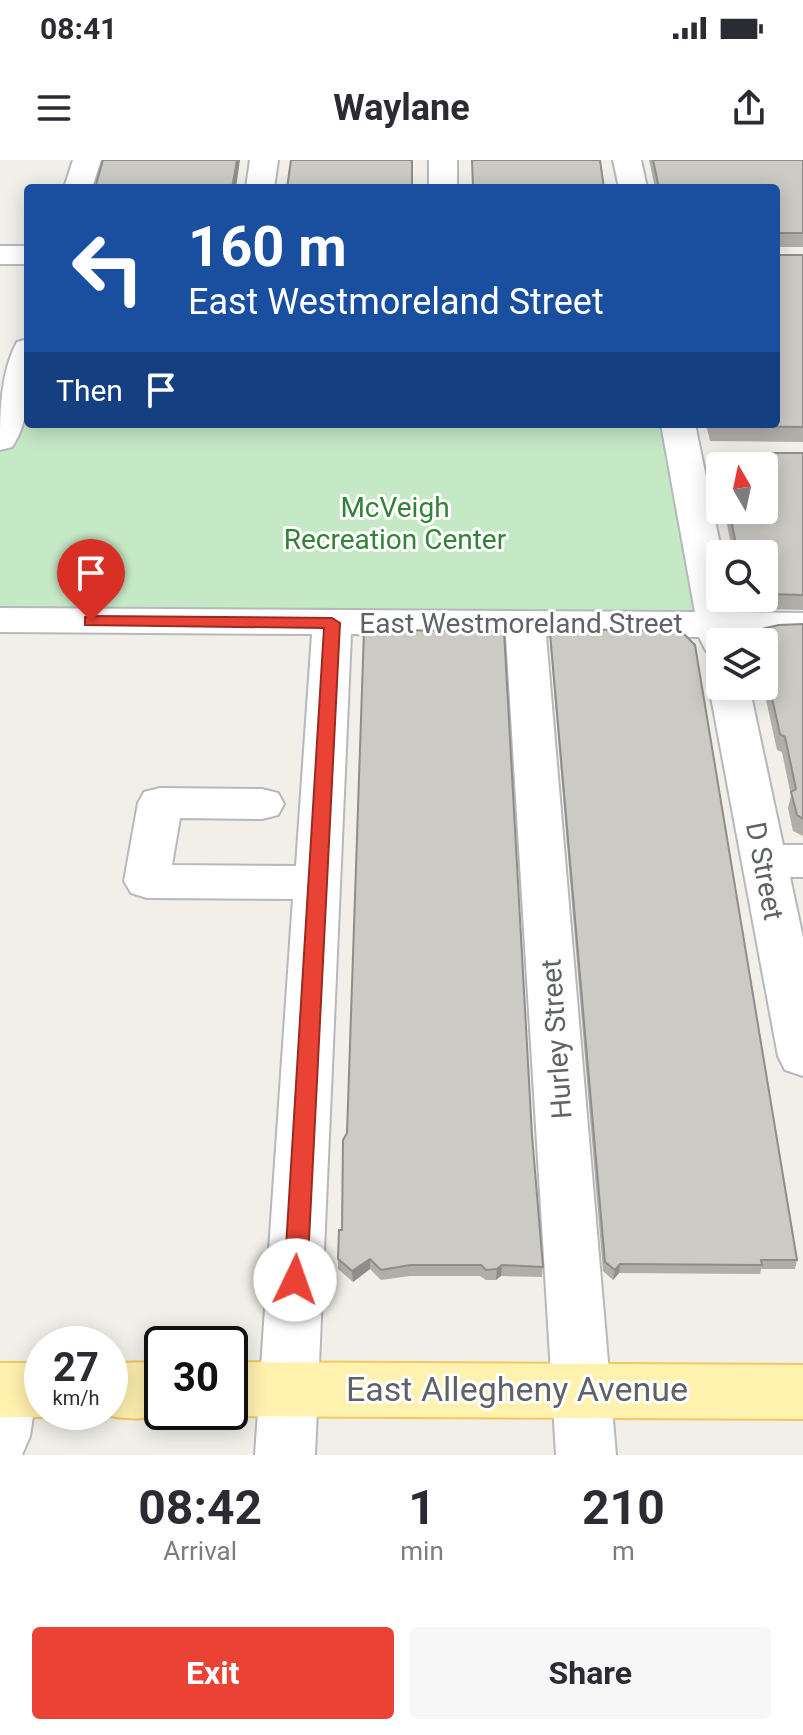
<!DOCTYPE html>
<style>
body{margin:0;font-family:Roboto,sans-serif;background:#f7f7f7;color:#2b2b33;height:100vh;display:flex;flex-direction:column;font-size:30px;white-space:nowrap}
*{box-sizing:border-box;margin:0}
p{font-size:26px;color:#7c7c81}
.icon{flex:none;width:44px;height:44px;fill:none;stroke:currentColor;stroke-width:2;stroke-linecap:round;stroke-linejoin:round}
.map{position:relative;height:1295px;overflow:hidden}
.panel{display:flex;flex-direction:column;background:#fff;flex:1}
.panel>*{flex:none}
.top-card{position:absolute;left:24px;top:24px;width:756px;height:244px;border-radius:8px;box-shadow:0 4px 20px #0003;background:#1a4fa0;color:#fff;overflow:hidden}
.needle{width:52px;rotate:351deg}
.fabs{position:absolute;left:706px;top:292px;display:grid;gap:16px}
.fabs a{display:grid;place-items:center;width:72px;height:72px;border-radius:8px;background:#fff;box-shadow:0 4px 20px #0003;font-size:40px}
.speed{position:absolute;left:24px;top:1166px;display:flex;gap:16px;font-size:40px;font-weight:700;text-align:center}
.speed>*{display:grid;place-content:center;width:104px;height:104px;border-radius:50%;background:#fff;box-shadow:0 4px 20px #0003;line-height:1}
.speed small{font-size:20px;font-weight:400}
.speed .limit{border:4px solid #111;border-radius:12px;background:#fff;color:#111}
.pin{position:absolute;display:grid;place-items:center;width:68px;height:68px;color:#fff;margin:-82px -34px;border-radius:50% 50% 50% 0;rotate:-45deg;box-shadow:0 0 8px #0007}
.pin .icon{rotate:45deg}
.me{position:absolute;width:88px;margin:-44px;rotate:3deg;stroke-linejoin:round;filter:drop-shadow(0 0 6px #0008)}
.turn{display:flex;align-items:center;gap:28px;height:168px;padding:0 32px;font-size:36px}
.turn .icon{width:104px;height:104px;stroke-width:2.5}
.turn b{display:block;font-size:56px;line-height:68px}
.then{display:flex;align-items:center;height:76px;padding:0 32px;background:#0003;gap:16px;font-size:30px}
.eta{display:flex;justify-content:space-evenly;align-items:center;height:136px;text-align:center}
.eta b{font-size:48px;font-weight:700;line-height:56px}
.button{display:flex;gap:16px;margin-top:auto;padding:16px 32px}
.button a{flex:1;height:92px;border-radius:8px;background:#ea4335;color:#fff;font-size:32px;font-weight:700;line-height:92px;text-align:center}
.button a+a{background:#f7f7f7;color:#2b2b33}
.status{display:flex;justify-content:space-between;align-items:center;height:56px;padding:0 40px;background:#fff;direction:ltr}
.status svg{height:22px;fill:currentColor}
header{display:flex;justify-content:space-between;align-items:center;height:104px;padding:0 32px;background:#fff;font-size:36px;font-weight:700}
.map>svg:first-child{display:block}
.green{fill:#c5e8c5}
.lines{fill:none;stroke-linecap:round;stroke-linejoin:round}
.minor-casing{stroke:#b5b8bc;stroke-width:4}
.major-casing{stroke:#f2c960;stroke-width:4}
.minor{fill:#fff;fill-rule:evenodd}
.major{fill:#fff2af;fill-rule:evenodd}
.wall{fill:#afaea9}
.shaded-wall{fill:#8f8d8a}
.building{fill:#cccac5;stroke:#8f8d8a;stroke-width:2}
.route{fill:#ea4335;stroke:#982c22;stroke-width:2}
.labels{text-anchor:middle;stroke-width:6;stroke-linejoin:round;paint-order:stroke}
.park-label{font-size:28px;fill:#348238;stroke:#fff}
.street-label{font-size:28px;fill:#5f6368;stroke:#fff}
.near-street-label{font-size:34px;fill:#5f6368;stroke:#fff}
</style>
<div class="status"><b>08:41</b><svg viewBox="0 0 49 12"><path d="M0 12V9h3v3zM5 12V6h3v6zM10 12V3h3v9zM15 12V0h3v12zM26 1h20v11H26zM47 4h2v5h-2z"/></svg></div>
<header><svg class="icon" aria-label="menu" viewBox="0 0 24 24"><path d="M4 6h16M4 12h16M4 18h16"/></svg>Waylane<svg class="icon" aria-label="share" viewBox="0 0 24 24"><path d="M12 15V3M7 8l5-5 5 5M5 13v7h14v-7"/></svg></header>
<div class="map">
<svg width="803" height="1295" viewBox="0 0 803 1295">
<rect width="100%" height="100%" fill="#f1efe8"/>
<polygon class="green" points="28,189 28,264 678,264 717,464 0,460 0,280"/>
<g class="lines">
<defs>
<g id="minor">
<polygon points="73,0 101,0 92,28 64,28"/>
<polygon points="250,0 278,0 274,28 246,28"/>
<rect x="429" y="0" width="28" height="28"/>
<polygon points="613,0 641,0 647,28 619,28"/>
<rect x="0" y="86" width="28" height="18"/>
<path d="M 28,179 C 28,215 33,257 12,287 L 0,290 C 0,254 0,213 17,182 Z"/>
<polygon points="661,264 695,264 722,394 720,438 731,438 734,452 803,453 803,477 739,477 740,482 720,482 720,494 706,491 699,477 546,476 616,1295 556,1295 506,475 351,474 315,1295 255,1295 293,739 147,738 131,733 124,721 138,643 144,632 160,628 262,629 278,633 284,644 278,655 262,659 180,658 172,705 296,706 312,474 0,472 0,448 695,452"/>
<polygon points="720,515 720,526 749,526 783,685 803,685 803,717 790,717 803,778 803,916 785,910 778,896 709,526 715,517"/>
<polygon points="8,1203 29,1211 37,1230 30,1276 22,1295 0,1295 0,1206"/>
</g>
<g id="major">
<path d="M 162,1202 L 162,1252 L 173,1252 C 151,1261 118,1260 96,1252 L 110,1252 L 110,1203 Z"/>
<polygon points="230,1202 803,1205 803,1259 230,1256 219,1252 230,1252"/>
<polygon points="0,1203 42,1203 42,1252 56,1252 42,1257 0,1257"/>
</g>
</defs>
<use href="#minor" class="minor-casing"/>
<use href="#major" class="major-casing"/>
<use href="#minor" class="minor"/>
<use href="#major" class="major"/>
</g>
<g class="wall">
<polygon points="649,0 803,0 803,87 776,87 776,95 803,95 803,282 710,281 706,264 776,264 776,28 655,28"/>
<polygon points="717,293 803,293 803,450 763,449 745,438 764,438 764,394 733,394 724,350 764,350 720,306 720,331 715,308"/>
<polygon points="803,464 803,676 793,671 788,648 791,636 782,592 777,590 763,526 764,482 754,482 757,470"/>
<polygon points="550,473 797,1100 795,1109 761,1109 760,1114 619,1113 613,1120 603,1111 550,483"/>
<polygon points="532,975 543,1107 542,1117 501,1116 496,1120 486,1120 480,1116 410,1116 381,1120 370,1109 353,1122 338,1109 338,1099 342,1070"/>
</g>
<g class="shaded-wall">
<polygon points="237,0 240,0 236,28 232,28"/>
<polygon points="370,1099 370,1109 353,1122 352,1111"/>
<polygon points="620,1104 619,1113 613,1120 615,1110"/>
<polygon points="502,1105 501,1116 496,1120 497,1109"/>
</g>
<g class="building">
<polygon points="103,0 237,0 232,28 95,28"/>
<polygon points="291,0 412,0 412,28 287,28"/>
<polygon points="472,0 600,0 604,28 473,28"/>
<polygon points="653,0 803,0 803,73 776,73 776,28 659,28"/>
<polygon points="776,73 776,95 803,95 803,267 712,266 712,264 776,264"/>
<polygon points="717,293 803,293 803,435 766,434 764,433 764,394 738,394 729,350 764,350 764,306 720,306"/>
<polygon points="803,464 803,659 797,655 791,632 796,629 785,577 780,574 764,502 764,482 759,482 757,470 779,465"/>
<polygon points="558,469 681,471 695,485 797,1100 761,1100 762,1105 620,1104 615,1110 605,1102 550,473"/>
<polygon points="364,470 504,471 532,975 543,1107 502,1105 497,1109 486,1110 481,1105 410,1105 381,1110 370,1099 352,1111 338,1099 339,1070 342,1070 343,980 347,973"/>
</g>
<polygon class="route" points="91,456 332,458 340,463 307,1120 303,1127 295,1130 287,1127 284,1120 324,468 85,465 85,457"/>
<g class="labels">
<g class="park-label">
<text x="395" y="357">McVeigh<tspan x="395" dy="32">Recreation Center</tspan></text>
</g>
<g class="street-label">
<text x="521" y="473">East Westmoreland Street</text>
<text transform="translate(765 711) rotate(79)" y="10">D Street</text>
<text transform="translate(556 879) rotate(-94)" y="10">Hurley Street</text>
</g>
<g class="near-street-label">
<text x="517" y="1241">East Allegheny Avenue</text>
</g>
</g>
</svg>
<div class="fabs">
<a><svg class="needle" viewBox="-14 -14 28 28"><path d="M0-13l5 13h-10z" fill="#e53935"/><path d="M0 13l5-13h-10z" fill="#7c7c81"/></svg></a>
<a><svg class="icon" aria-label="search" viewBox="0 0 24 24"><circle cx="10" cy="10" r="6"/><path d="M15 15l6 6"/></svg></a>
<a><svg class="icon" aria-label="layers" viewBox="0 0 24 24"><path d="M12 4l9 5-9 5-9-5zM3 14l9 5 9-5"/></svg></a>
</div>
<div class="speed"><div>27<small>km/h</small></div><div class="limit">30</div></div>
<div class="pin" style="left:91px;top:461px;background:#d93025"><svg class="icon" aria-label="arrive" viewBox="0 0 24 24"><path d="M6 21V4h12l-3 4 3 4H6"/></svg></div>
<svg class="me" style="left:295px;top:1120px" viewBox="-20 -20 40 40"><circle r="19" fill="#fff"/><path d="M0-13L10 11 0 6-10 11z" fill="#ea4335"/></svg>
<div class="top-card">
<div class="turn"><svg class="icon" aria-label="left" viewBox="0 0 24 24"><path d="M17 20v-9H6M10 6l-5 5 5 5"/></svg><div><b>160 m</b>East Westmoreland Street</div></div>
<div class="then">Then<svg class="icon" aria-label="arrive" viewBox="0 0 24 24"><path d="M6 21V4h12l-3 4 3 4H6"/></svg></div>
</div>
</div>
<section class="panel">
<div class="eta">
<div><b>08:42</b><p>Arrival</p></div>
<div><b>1</b><p>min</p></div>
<div><b>210</b><p>m</p></div>
</div>
<div class="button"><a>Exit</a><a>Share</a></div>
</section>
